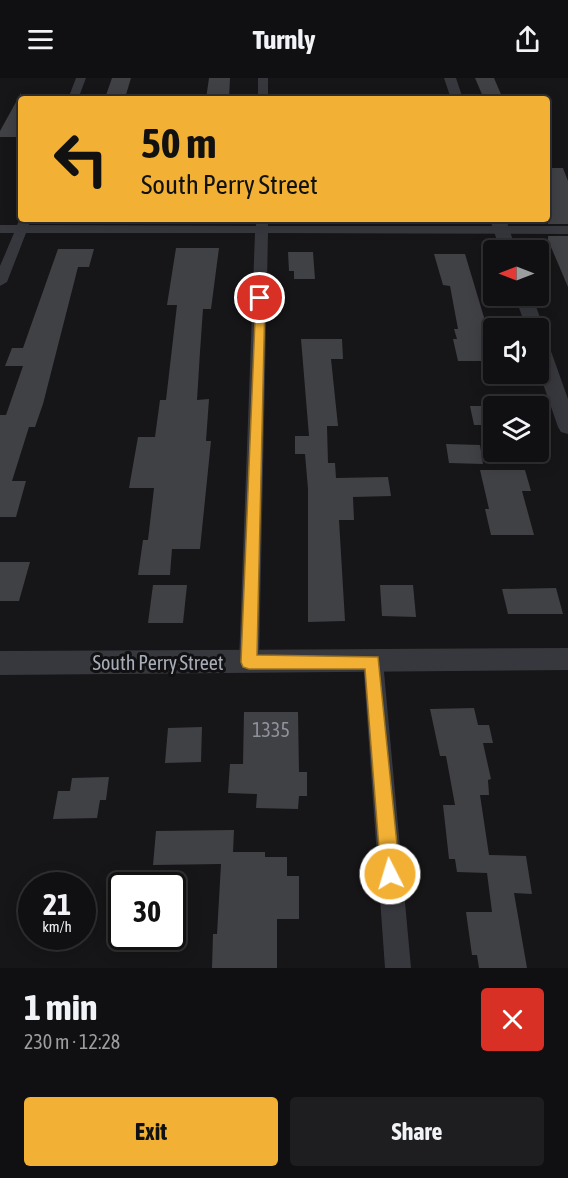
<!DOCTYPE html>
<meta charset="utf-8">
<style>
body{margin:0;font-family:"Asap Condensed",sans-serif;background:#1e1e20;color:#f1f3f6;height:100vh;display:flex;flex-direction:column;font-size:22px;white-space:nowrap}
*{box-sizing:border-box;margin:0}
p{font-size:20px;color:#9c9d9f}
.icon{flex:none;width:33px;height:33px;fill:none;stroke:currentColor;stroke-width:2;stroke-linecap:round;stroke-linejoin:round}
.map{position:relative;height:890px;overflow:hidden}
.drawer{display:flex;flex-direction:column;background:#101012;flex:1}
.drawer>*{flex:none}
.guide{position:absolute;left:18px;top:18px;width:532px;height:126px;border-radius:6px;box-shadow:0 3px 15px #0003,0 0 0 2px #303032;background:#f2b134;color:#111;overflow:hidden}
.needle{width:39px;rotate:270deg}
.tools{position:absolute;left:483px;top:162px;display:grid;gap:12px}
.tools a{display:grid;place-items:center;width:66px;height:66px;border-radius:6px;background:#101012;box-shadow:0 3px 15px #0003,0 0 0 2px #303032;font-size:30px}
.speed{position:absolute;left:18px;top:794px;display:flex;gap:12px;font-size:30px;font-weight:700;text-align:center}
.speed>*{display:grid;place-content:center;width:78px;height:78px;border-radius:50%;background:#101012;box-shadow:0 3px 15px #0003,0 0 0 2px #303032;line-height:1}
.speed small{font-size:15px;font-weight:400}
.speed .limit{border:3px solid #111;border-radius:9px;background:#fff;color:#111}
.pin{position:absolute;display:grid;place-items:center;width:51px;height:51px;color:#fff;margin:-26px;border:3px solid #fff;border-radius:50%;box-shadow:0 2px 6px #0007}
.me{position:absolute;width:66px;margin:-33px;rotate:355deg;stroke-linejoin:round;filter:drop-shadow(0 0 4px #0008)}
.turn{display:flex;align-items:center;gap:21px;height:126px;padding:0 24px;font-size:27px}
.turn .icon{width:78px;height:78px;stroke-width:2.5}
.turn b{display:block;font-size:42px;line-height:51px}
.round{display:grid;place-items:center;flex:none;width:63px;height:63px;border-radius:6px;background:#1e1e20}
.summary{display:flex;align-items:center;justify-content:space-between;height:102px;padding:0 24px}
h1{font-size:36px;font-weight:700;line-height:45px}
.action{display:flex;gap:12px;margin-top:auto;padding:12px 24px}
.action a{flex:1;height:69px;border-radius:6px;background:#f2b134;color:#111;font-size:24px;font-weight:700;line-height:69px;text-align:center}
.action a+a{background:#1e1e20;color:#f1f3f6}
header{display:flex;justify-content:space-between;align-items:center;height:78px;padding:0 24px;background:#101012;font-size:27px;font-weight:700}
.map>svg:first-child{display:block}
.building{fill:#404145}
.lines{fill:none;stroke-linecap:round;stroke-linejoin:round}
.minor{fill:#37383d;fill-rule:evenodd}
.tertiary{fill:#37383d;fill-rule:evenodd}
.route{fill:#f2b134;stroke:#9d7322;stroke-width:1.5}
.labels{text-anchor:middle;stroke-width:6;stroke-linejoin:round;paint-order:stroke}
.street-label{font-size:20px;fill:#a8adb8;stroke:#111113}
.near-number-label{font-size:20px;fill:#8e929b}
</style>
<header><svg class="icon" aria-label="menu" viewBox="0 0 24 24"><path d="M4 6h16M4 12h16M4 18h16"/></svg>Turnly<svg class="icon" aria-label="share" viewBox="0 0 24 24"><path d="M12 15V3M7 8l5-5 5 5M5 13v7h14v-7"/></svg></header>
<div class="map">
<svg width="568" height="890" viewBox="0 0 568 890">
<rect width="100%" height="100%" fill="#161618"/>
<g class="building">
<polygon points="112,0 131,0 125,20 105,20"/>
<polygon points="209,0 230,0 229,21 206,21"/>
<polygon points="475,0 494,0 503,21 484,21"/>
<polygon points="21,15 21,59 0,59 0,53"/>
<polygon points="548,90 563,90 568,103 568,146 548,146"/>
<polygon points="548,158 568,158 568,209 548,162"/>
<polygon points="176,170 219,170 211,231 203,231 200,274 197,322 209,321 206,363 211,363 200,471 172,471 170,497 138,497 143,462 148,462 154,410 129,410 138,359 155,359 160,322 166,322 177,227 167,227"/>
<polygon points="58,171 94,171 89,189 78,189 43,326 35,349 29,349 12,403 26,403 16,439 0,439 0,337 6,337 23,288 5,288 12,270 23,270"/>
<polygon points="288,174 313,174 315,201 294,201 294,193 289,193"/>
<polygon points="434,176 465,176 489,256 483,256 491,283 458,283 453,261 457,261 454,251 458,251 450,208 443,207"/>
<polygon points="301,261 342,261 343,281 331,281 338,348 327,348 328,385 335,385 336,400 388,399 391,418 353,419 354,442 339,442 345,543 308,544 308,411 305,376 295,376 295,358 309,358"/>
<polygon points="470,328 494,328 494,347 474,347"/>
<polygon points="446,366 480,367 483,386 449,385"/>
<polygon points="480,392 525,392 531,413 522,413 534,457 491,457 485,431 489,431"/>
<polygon points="0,484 30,484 19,523 0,523"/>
<polygon points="153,507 187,507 183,545 148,545"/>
<polygon points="380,507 413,507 416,539 382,538"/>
<polygon points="556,510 563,536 508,536 502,511"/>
<polygon points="474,630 478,647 489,647 493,665 483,665 491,701 488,702 489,717 480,717 489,777 526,778 532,816 514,815 527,890 479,890 477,877 472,877 466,834 492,834 487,795 457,794 455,781 449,781 443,727 455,727 446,678 440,678 430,631"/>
<polygon points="244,634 298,634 299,694 307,694 307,718 299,718 298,731 256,730 257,716 228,715 230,686 243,686"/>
<polygon points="202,649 201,684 165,685 168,650"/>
<polygon points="109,699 106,722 100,722 97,740 53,741 58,713 70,713 72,700"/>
<polygon points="234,752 233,774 265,774 265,779 287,779 287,798 299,798 299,841 277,841 277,890 212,890 213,856 217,856 221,786 153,787 156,753"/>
</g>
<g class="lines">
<g class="minor">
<polygon points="76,0 86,0 78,21 68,21"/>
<rect x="258" y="0" width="10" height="21"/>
<polygon points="21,139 30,141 29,147 256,148 256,141 268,141 268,148 568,148 568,156 268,155 259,584 256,591 249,593 242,591 239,584 255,155 26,155 7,204 0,208 0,188 14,155 0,155 0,147 17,147"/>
<polygon points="373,574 380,576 383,583 411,890 385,890 363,583 366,576"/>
</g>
<g class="tertiary">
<polygon points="444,0 456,0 463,21 451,21"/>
<polygon points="490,141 506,141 516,172 500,172"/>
<polygon points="515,218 532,218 544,250 541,254 538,255 538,250 526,250"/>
<polygon points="538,256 547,262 568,321 568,356 561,354 558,349 538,291"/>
<polygon points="568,570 568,592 0,597 0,573"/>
</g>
</g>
<polygon class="route" points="256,218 265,220 257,577 378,579 400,796 397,802 390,805 384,802 381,796 365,591 249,591 243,589 241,584"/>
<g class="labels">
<g class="street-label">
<text x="158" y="592">South Perry Street</text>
</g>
<g class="near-number-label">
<text x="271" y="659">1335</text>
</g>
</g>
</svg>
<div class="tools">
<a><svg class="needle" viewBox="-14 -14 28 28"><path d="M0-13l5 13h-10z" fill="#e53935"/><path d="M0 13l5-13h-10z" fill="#9c9d9f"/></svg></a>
<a><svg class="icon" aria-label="sound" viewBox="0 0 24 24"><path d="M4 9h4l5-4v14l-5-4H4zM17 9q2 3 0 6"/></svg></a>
<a><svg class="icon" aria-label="layers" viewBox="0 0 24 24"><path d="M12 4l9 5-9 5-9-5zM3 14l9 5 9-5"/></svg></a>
</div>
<div class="speed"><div>21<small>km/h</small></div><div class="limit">30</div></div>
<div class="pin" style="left:260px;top:220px;background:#d93025"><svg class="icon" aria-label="arrive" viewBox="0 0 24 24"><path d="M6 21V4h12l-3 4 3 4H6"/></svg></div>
<svg class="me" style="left:390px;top:796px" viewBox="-20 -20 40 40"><circle r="17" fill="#f2b134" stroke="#fff" stroke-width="3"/><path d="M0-11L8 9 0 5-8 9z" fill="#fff"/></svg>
<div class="guide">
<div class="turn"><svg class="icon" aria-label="left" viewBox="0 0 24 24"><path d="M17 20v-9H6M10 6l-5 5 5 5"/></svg><div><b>50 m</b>South Perry Street</div></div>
</div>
</div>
<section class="drawer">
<div class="summary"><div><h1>1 min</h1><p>230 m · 12:28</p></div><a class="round" style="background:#d93025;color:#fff"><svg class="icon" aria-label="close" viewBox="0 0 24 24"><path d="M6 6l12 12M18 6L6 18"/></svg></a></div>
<div class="action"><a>Exit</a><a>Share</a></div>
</section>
